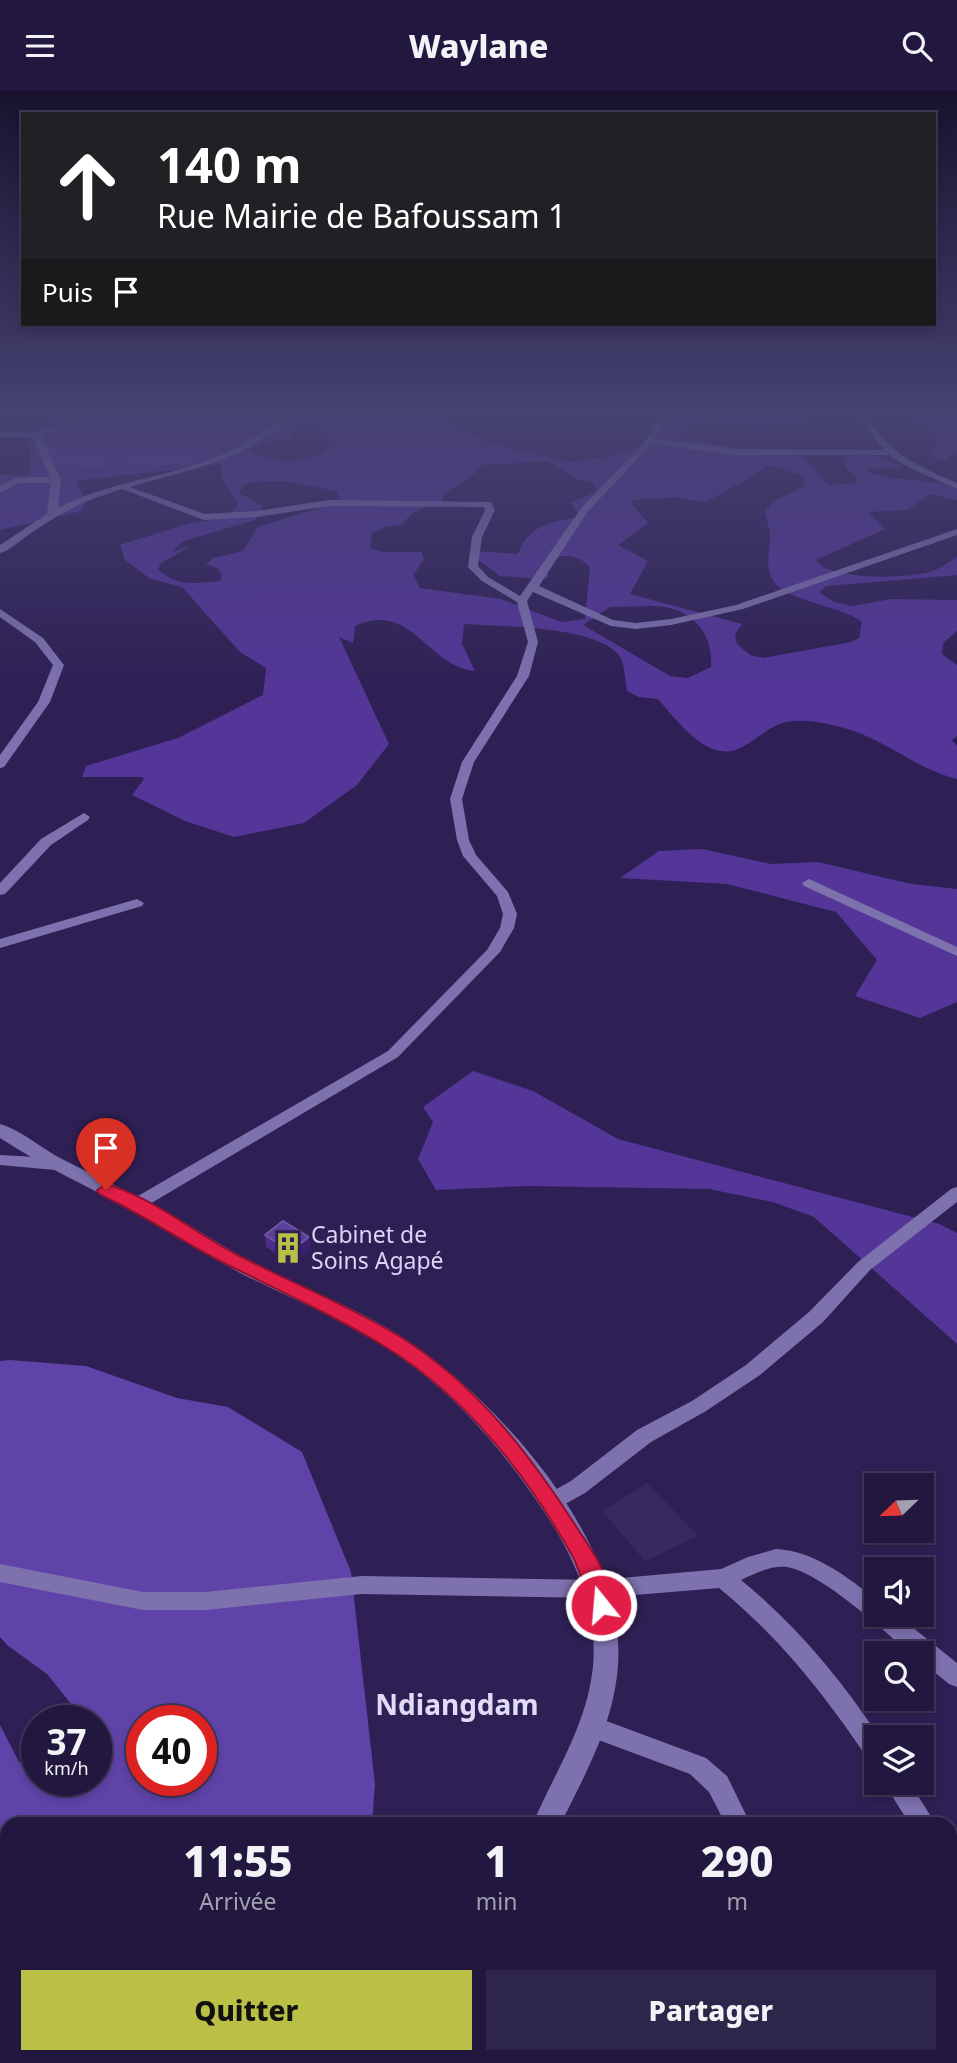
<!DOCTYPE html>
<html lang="fr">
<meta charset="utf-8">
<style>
body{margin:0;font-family:"Noto Sans",sans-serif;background:#2e254a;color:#f1f3f6;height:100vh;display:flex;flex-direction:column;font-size:26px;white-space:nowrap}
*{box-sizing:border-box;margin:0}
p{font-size:23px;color:#a2a0b0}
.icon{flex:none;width:38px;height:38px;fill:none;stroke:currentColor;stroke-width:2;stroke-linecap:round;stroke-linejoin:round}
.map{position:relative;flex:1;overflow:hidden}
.side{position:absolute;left:0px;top:1726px;width:957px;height:247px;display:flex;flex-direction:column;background:#22183f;border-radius:21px 21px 0 0;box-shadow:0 4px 10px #0003,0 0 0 2px #3f3759}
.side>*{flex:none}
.top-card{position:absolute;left:21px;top:21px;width:915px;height:214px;border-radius:0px;box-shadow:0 4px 10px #0003,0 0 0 2px #3f3759;background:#202124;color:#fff;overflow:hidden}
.needle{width:46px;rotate:247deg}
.buttons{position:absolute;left:864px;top:1382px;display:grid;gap:14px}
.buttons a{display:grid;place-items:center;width:70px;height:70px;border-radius:0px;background:#22183f;box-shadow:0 4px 10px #0003,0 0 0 2px #3f3759;font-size:35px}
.speed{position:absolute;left:21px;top:1614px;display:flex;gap:14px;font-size:35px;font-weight:700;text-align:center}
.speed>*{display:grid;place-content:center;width:91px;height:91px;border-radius:50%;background:#22183f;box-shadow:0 4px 10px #0003,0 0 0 2px #3f3759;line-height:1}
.speed small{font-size:18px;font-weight:400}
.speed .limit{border:10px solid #d22;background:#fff;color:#111}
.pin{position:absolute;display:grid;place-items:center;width:60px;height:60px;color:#fff;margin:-72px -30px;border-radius:50% 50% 50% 0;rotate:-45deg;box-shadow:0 0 7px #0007}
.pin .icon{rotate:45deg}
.me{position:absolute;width:77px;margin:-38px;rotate:343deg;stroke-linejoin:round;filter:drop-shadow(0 0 5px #0008)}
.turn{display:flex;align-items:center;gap:24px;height:147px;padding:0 21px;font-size:32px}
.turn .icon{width:91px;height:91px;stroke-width:2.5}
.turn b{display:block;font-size:49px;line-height:60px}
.then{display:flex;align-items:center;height:66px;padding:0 21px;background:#0003;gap:14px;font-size:26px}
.eta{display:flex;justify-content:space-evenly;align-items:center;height:119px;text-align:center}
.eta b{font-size:42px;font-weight:800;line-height:49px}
.action{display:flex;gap:14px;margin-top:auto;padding:14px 21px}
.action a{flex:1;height:80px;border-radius:0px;background:#bac045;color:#111;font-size:28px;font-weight:800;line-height:80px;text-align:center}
.action a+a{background:#2e254a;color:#f1f3f6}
header{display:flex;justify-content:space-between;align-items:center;height:91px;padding:0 21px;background:#22183f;font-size:32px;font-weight:800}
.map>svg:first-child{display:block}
.built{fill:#382963}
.green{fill:#533698;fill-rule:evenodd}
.forest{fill:#5f43a8;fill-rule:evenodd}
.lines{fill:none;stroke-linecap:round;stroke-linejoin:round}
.street{fill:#7d72ae;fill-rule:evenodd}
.secondary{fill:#7d72ae;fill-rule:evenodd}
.wall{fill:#4c2c8b}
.shaded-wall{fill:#391f70}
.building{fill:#5b3e97;stroke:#6f56a6;stroke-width:2}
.route{fill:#e11d48;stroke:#92132f;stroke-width:2}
.labels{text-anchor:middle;stroke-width:7;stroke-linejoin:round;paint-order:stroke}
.poi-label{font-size:23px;fill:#dad5f6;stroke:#2e2054;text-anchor:start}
.near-neighbourhood-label{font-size:28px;font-weight:bold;fill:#e0dcf7;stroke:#2e2054}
</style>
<header><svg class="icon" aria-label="menu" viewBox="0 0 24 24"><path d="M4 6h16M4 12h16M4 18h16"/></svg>Waylane<svg class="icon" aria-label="search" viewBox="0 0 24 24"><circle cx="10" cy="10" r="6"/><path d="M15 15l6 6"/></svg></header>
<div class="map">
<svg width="957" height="1972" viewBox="0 0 957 1972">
<rect width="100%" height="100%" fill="#2e2054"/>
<polygon class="built" points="647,1392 698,1445 645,1470 602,1420"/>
<g class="green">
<path d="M 60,319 L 429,319 L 486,351 L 571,371 L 607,366 L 651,351 L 669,319 L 805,319 L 812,329 C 792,334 772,338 751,336 C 733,336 718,329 701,330 L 698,333 L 702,336 L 685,339 L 683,344 L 722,356 L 802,365 L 829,394 L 857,392 L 858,388 L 847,378 L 843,368 C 866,360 882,365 903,377 L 868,378 L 870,382 C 898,392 930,386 957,398 L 957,409 L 930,403 L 907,419 L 868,421 L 885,438 L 816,469 C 829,490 910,488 933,480 C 941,477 949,471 957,466 L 957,484 L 826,495 L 819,501 L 834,511 L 852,515 L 891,508 L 957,509 L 957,540 L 943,552 L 942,563 L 957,574 L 957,645 L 952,649 L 957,655 L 957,688 C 915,678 883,646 840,636 C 823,631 799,627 782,632 C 765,638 752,653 735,659 C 705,669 675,627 658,608 L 639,606 L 627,600 C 625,591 625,575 621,567 C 600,534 501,536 464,533 L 462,553 L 475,580 C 426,575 412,509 355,535 L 353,552 L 339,546 L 389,653 L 357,694 L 304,732 L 234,746 L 185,730 L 132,704 L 144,688 L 142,686 L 82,686 L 86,675 L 178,647 L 263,604 L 266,577 L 240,561 L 182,496 L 149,487 L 125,469 L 120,454 L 190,432 L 227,427 L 238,413 L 222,389 L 221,373 L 75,390 L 86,408 L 82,420 L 0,439 L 0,384 L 30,384 L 29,344 L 53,328 ZM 317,336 L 330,344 L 330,353 C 315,374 268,375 250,359 L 260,353 L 291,346 L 292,341 ZM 548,370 L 577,388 L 593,391 L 596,401 L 570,412 L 581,426 C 553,430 529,433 518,463 L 475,460 L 474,466 L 500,485 L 544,488 L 549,486 L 546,473 C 557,461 581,463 590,477 L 585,528 L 561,531 L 501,508 L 420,497 L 413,484 L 424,468 L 422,461 L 382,461 L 370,457 L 372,442 L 387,435 L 400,434 L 414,421 L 442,411 L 444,402 L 466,390 L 483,374 ZM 769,374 L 804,385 L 805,395 L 773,411 L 765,421 C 766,428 769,435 770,442 C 771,458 765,470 771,486 C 782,511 839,513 862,531 L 859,547 L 851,551 L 763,567 L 750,564 L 737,553 L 735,543 L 742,533 L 630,503 L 648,470 L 618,454 L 648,432 L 632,413 L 633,409 L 676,406 L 706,411 C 728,398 748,389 769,374 ZM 284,390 L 336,400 L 341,410 L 258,436 L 243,460 L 213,467 L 206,473 L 217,477 L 222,483 L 220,490 C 194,492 179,497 158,478 L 161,472 L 193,454 L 172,461 L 183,450 L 255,429 L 263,415 L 239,402 L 242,395 L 254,391 ZM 652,515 C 688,515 714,539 711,576 L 688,587 L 670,585 L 583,534 L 610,516 Z"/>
<polygon points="899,319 957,319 957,360 944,370 934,367 931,360 938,351 934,344"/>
<polygon points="702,758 771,773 818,771 911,793 957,798 957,911 920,927 855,905 877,869 836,821 727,793 620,787 659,760"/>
<polygon points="473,980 533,1000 618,1048 939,1133 957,1142 957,1253 814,1126 773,1111 709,1098 527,1095 436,1099 418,1068 433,1031 423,1016"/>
</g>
<g class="forest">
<path d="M 111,334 L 159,336 L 177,356 L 198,360 L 203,365 L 191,373 L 170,373 L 131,383 L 54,372 L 43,356 L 77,338 ZM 127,345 L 147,349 L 145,353 L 126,356 L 132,361 L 125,368 L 146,380 C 116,385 104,379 103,349 Z"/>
<path d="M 10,1269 L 86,1275 L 177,1307 L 228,1316 L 302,1361 L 351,1481 L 375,1693 L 372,1732 L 7,1732 L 7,1965 L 358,1965 L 365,1972 L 0,1972 L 0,1634 L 19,1671 L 37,1671 L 37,1689 L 96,1689 L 96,1629 L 76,1629 L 76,1619 L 47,1583 L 7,1554 L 0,1546 L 0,1270 ZM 142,1629 L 201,1629 L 201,1689 L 142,1689 Z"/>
</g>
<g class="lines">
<g class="street">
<polygon points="84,319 94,319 74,334 36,345 32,343 68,330"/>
<path d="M 665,319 L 673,319 L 655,348 L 736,358 L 884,359 L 854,319 L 862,319 C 888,362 913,373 957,392 L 957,398 L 908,376 L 889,364 L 736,364 L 652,353 L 588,420 L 539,495 L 613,529 L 636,532 L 671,528 L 736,514 L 957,438 L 957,444 L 743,518 L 671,534 L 636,538 L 611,535 L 533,501 L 527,510 L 538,551 L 529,585 L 474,671 L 462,708 L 469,749 L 476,764 L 508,801 L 517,823 L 514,837 L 500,861 L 398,966 L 143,1117 L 131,1117 L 128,1113 L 131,1109 L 388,960 L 487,859 L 500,837 L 503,823 L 497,805 L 463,765 L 457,749 L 450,708 L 462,671 L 517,585 L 528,551 L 517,511 L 482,490 L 468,476 L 472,446 L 485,419 L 484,416 L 329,415 L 257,426 L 204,429 L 117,396 L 124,394 L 205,423 L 257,420 L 329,409 L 491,411 L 495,419 L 482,446 L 478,475 L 488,486 L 520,505 L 582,416 L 644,352 Z"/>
<polygon points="34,386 56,386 60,389 56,392 19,392 0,402 0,395 16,387"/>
<polygon points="0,518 43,547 64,574 50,611 4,676 0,677 0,664 38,611 53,574 35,551 0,526"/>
<polygon points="84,722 90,726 88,729 51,754 5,803 0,804 0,792 41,748"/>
<polygon points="809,788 957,856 957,865 804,795 802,792"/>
<polygon points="137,808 144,812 142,815 0,857 0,848"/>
<polygon points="0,1064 55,1067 63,1073 55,1079 0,1074"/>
<polygon points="957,1096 957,1111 870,1179 823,1231 760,1284 706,1320 651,1351 585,1402 558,1417 551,1419 544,1417 541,1411 544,1405 571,1390 637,1339 692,1310 746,1274 809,1221 858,1171 951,1098"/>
<path d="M 776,1458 C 815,1460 847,1486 877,1509 L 877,1524 L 897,1524 L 957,1572 L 957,1596 L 949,1593 L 922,1571 L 922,1563 L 911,1563 C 884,1540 822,1482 787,1476 C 771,1474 756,1482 741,1489 C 796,1534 841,1588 880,1647 L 877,1647 L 877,1673 L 869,1670 C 826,1605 779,1546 719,1497 L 599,1507 L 362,1503 L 206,1519 L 143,1519 L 0,1491 L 0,1473 L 143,1501 L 206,1501 L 362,1485 L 599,1489 L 721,1478 L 748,1466 Z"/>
<polygon points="593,1625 706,1667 727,1685 750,1732 725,1732 709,1701 690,1683 585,1644 581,1636 585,1628"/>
<polygon points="884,1692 910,1692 935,1732 909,1732"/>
<polygon points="950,1761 957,1764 957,1795 950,1793"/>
<polygon points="848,1965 877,1965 880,1972 851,1972"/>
</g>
<g class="secondary">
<path d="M 288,319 L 298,319 C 237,383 159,380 83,412 C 63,421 45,432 27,445 C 18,451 10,459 0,462 L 0,454 L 47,423 L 51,389 L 33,346 L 0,346 L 0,340 L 39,341 L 61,389 L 58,417 C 109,390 168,387 221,364 C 247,353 268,338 288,319 Z"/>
<path d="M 0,1033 C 21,1039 41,1057 60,1067 C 91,1083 123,1098 154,1114 C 181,1129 206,1145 232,1160 C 287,1191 348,1212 402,1246 C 498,1308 627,1452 618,1574 C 614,1632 586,1682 561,1732 L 533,1732 C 556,1679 587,1634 593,1575 C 598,1520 575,1467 545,1422 C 508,1366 465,1314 411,1274 C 360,1236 301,1212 244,1184 C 208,1165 175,1142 139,1123 C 93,1098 44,1076 0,1047 Z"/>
<polygon points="477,1965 507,1965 505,1972 475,1972"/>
</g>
</g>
<polygon class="wall" points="265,1144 309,1146 310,1159 292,1172 266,1156"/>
<polygon class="shaded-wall" points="309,1146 310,1159 292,1172 290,1160"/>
<polygon class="building" points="283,1130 309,1146 290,1160 265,1144"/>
<linearGradient id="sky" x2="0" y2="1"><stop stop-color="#19122e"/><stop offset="0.54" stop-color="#464272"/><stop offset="1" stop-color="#464272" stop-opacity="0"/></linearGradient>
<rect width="957" height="596" fill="url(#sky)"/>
<path class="route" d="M 106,1093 C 151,1106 191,1139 232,1161 C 287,1190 346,1213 399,1245 C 478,1294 532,1366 581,1443 C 593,1461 619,1499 609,1520 L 601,1523 L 593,1520 C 585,1503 582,1484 573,1466 C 527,1384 466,1305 384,1255 C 333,1224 278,1199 224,1172 C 182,1151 143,1123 99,1103 L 97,1099 Z"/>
<defs>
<symbol id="building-bare" viewBox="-9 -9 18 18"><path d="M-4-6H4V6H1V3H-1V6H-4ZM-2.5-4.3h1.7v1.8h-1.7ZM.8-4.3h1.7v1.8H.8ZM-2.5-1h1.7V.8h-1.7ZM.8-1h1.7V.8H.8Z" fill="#bac045" stroke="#2e2054" stroke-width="2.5" paint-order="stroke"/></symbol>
</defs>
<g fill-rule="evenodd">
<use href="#building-bare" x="266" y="1135" width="44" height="44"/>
</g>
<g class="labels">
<g class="poi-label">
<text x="311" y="1152">Cabinet de<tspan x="311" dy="26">Soins Agapé</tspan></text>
</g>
<g class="near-neighbourhood-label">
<text x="457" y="1624">Ndiangdam</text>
</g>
</g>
</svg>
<div class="buttons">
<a><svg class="needle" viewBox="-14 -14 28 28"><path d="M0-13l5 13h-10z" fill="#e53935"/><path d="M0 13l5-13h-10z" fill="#a2a0b0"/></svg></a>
<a><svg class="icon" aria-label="sound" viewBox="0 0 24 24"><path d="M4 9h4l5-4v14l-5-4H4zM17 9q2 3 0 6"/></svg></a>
<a><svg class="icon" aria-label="search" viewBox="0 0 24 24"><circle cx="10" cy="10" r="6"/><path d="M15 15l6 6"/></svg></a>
<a><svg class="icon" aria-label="layers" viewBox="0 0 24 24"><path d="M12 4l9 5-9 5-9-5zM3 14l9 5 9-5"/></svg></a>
</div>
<div class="speed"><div>37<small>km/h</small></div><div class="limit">40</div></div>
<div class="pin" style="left:106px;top:1099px;background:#d93025"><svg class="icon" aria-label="arrive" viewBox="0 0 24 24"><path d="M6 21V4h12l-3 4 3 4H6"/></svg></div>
<svg class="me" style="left:601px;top:1514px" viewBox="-20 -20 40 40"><circle r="17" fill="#e11d48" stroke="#fff" stroke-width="3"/><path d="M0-11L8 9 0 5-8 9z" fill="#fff"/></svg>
<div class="top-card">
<div class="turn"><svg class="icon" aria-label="ahead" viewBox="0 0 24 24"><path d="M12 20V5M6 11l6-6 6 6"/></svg><div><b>140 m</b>Rue Mairie de Bafoussam 1</div></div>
<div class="then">Puis<svg class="icon" aria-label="arrive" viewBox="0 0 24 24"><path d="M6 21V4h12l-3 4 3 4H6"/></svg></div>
</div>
<section class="side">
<div class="eta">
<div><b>11:55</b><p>Arrivée</p></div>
<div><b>1</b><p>min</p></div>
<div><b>290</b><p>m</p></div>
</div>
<div class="action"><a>Quitter</a><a>Partager</a></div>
</section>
</div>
